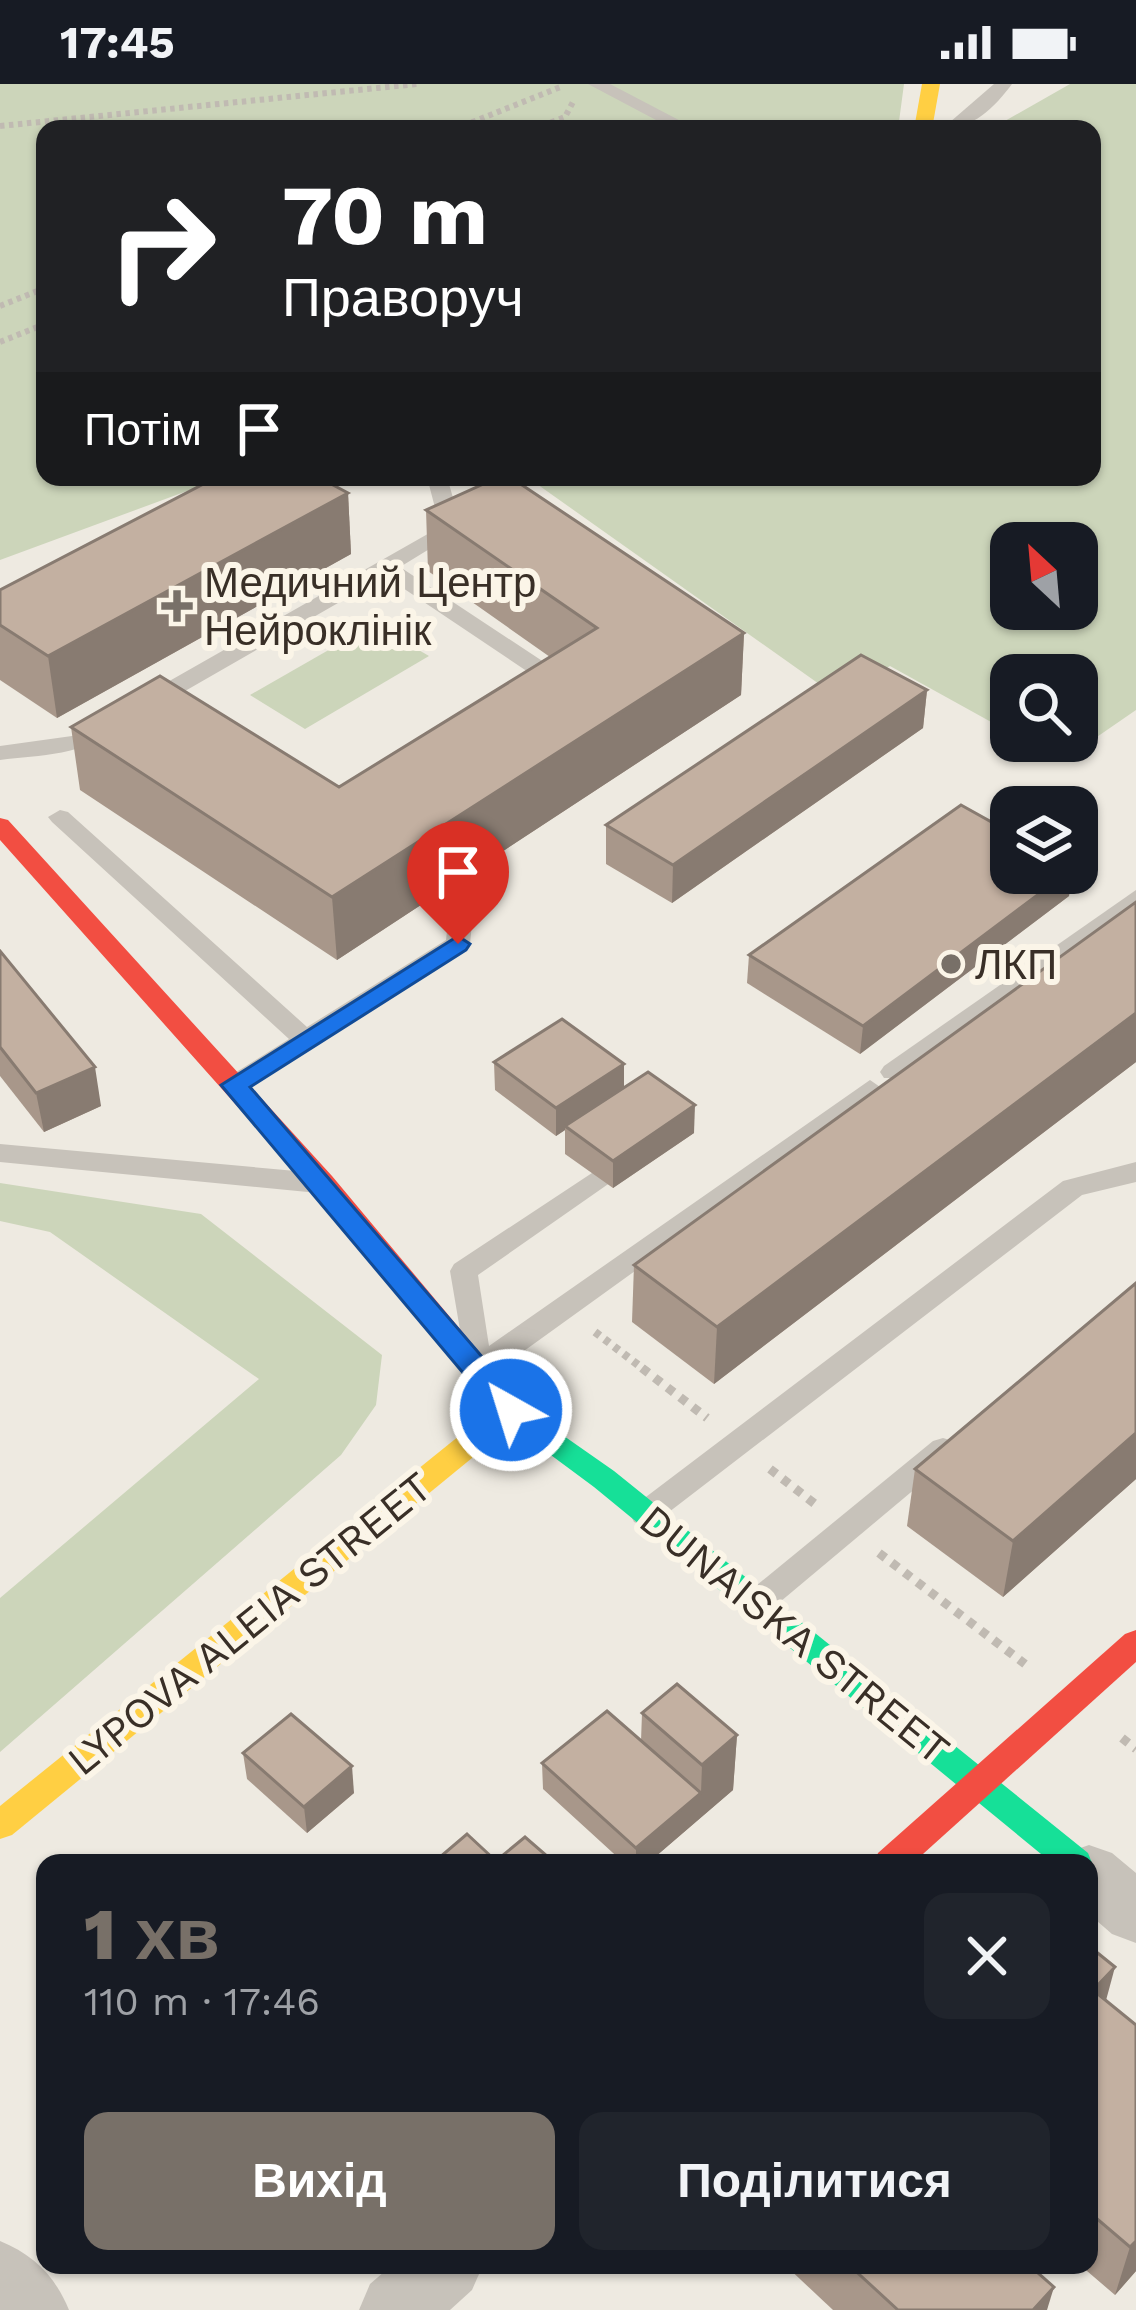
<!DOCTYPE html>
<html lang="uk">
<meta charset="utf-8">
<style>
body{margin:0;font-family:"Work Sans",sans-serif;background:#20242c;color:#f1f3f6;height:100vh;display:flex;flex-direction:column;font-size:45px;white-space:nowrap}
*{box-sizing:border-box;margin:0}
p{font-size:39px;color:#9ea1a6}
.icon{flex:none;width:66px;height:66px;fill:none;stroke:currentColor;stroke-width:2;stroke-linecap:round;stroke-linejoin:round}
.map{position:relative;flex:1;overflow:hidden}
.drawer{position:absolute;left:36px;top:1770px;width:1062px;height:420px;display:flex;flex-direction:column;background:#171b24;border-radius:24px;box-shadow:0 3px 9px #0004}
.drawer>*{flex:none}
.guide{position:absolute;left:36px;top:36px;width:1065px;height:366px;border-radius:24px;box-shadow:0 3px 9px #0004;background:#202124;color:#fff;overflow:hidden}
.needle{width:78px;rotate:334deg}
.tools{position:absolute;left:990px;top:438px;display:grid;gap:24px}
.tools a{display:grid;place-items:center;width:108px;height:108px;border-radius:24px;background:#171b24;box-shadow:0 3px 9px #0004;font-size:60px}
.pin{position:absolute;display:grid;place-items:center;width:102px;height:102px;color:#fff;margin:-123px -51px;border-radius:50% 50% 50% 0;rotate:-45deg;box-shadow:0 0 12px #0007}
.pin .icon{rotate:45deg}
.me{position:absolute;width:132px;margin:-66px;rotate:321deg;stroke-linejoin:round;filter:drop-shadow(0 0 9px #0008)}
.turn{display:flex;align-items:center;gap:42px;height:252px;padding:0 48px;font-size:54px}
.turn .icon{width:156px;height:156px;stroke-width:2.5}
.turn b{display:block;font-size:84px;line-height:102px}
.then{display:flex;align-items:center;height:114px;padding:0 48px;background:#0003;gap:24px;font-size:45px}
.round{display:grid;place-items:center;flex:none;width:126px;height:126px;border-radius:24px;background:#20242c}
.summary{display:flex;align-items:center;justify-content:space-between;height:204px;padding:0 48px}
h1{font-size:72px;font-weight:800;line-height:90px;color:#787068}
.cta{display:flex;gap:24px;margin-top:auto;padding:24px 48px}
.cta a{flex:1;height:138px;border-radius:24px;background:#787068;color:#fff;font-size:48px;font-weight:800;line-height:138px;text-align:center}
.cta a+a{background:#20242c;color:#f1f3f6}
.status{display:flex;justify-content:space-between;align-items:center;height:84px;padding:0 60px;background:#171b24;direction:ltr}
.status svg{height:33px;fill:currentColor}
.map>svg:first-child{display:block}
.green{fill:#ccd5ba;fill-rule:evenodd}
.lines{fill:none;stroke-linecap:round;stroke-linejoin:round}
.path-far2{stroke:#c0bab2;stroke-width:6;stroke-dasharray:4.5 4.5;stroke-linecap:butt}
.path-far1{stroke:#c0bab2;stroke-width:8;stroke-dasharray:6 6;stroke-linecap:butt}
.path{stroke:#c0bab2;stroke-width:9;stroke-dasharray:8 8;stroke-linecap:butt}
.lane{fill:#c7c2ba;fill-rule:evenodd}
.street{fill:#c7c2ba;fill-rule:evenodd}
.fast{fill:#16e098;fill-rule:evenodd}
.slow{fill:#ffcf43;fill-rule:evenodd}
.jam{fill:#f24e42;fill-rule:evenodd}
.wall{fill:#a8978a}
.shaded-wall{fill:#887b71}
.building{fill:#c3b0a1;stroke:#887b71;stroke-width:3}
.route{fill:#1a73e8;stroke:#114b97;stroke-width:3}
.poi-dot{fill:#787068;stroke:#fbf5e8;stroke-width:4.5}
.labels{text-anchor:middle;stroke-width:12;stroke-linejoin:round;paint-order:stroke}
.poi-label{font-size:42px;fill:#392f27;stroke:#fbf5e8;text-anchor:start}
.street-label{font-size:42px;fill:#392f27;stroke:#fbf5e8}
</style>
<div class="status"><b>17:45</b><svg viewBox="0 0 49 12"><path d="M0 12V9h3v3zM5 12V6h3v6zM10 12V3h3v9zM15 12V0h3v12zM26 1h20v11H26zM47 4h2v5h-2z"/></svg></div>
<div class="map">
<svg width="1136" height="2226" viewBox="0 0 1136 2226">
<rect width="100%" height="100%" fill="#eeeae1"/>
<g class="green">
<polygon points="0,0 904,0 898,45 45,45 45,393 225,393 0,476"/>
<path d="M 1070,0 L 1136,0 L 1136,626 L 1062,677 L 1026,657 L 1077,657 L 1077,591 L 1011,591 L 1011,649 L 890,582 L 836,612 L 527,393 L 1092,393 L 1092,45 L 991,45 ZM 1011,459 L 1077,459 L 1077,525 L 1011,525 Z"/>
<polygon points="374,540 429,572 305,645 250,611"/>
<polygon points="0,1099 201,1130 382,1271 376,1321 341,1371 0,1668 0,1514 259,1295 50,1148 0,1137"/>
</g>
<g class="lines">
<g class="path-far2">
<polyline points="0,42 417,0"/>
<polyline points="455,45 563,2"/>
<polyline points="534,45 565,33 574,16"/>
<polyline points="0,222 45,204"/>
<polyline points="0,258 45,240"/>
</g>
<polyline class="path-far1" points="595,1248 646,1287"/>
<g class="path">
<polyline points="642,1284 707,1334"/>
<polyline points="770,1385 815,1420"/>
<polyline points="879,1469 1025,1580"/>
<polyline points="1122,1654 1136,1665"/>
</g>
<g class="lane">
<polygon points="588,0 610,0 696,45 673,45"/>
<path d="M 994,0 L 1012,0 C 994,24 973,45 942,45 Z"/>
<polygon points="427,393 447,393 462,445 400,483 568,594 568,604 548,607 546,600 385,492 152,626 136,626 136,616 440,443"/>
<path d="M 105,636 L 116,643 C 87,672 39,671 0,676 L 0,662 L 72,652 Z"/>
<polygon points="60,726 68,728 307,943 446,856 450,821 433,805 436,799 454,799 474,818 470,860 243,1007 225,1007 221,1001 225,995 289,955 52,738 48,733"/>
<polygon points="1136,806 1136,826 902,994 884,994 880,988 884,982"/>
<polygon points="870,996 883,1005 879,1011 488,1293 468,1293 450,1187 454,1180 592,1089 601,1086 614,1096 478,1191 489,1262"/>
<polygon points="0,1060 318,1089 331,1099 318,1109 0,1078"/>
<polygon points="1136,1078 1136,1098 1082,1111 656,1438 645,1442 634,1438 630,1430 634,1422 1063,1097"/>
<polygon points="943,1354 953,1357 958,1365 953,1373 768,1528 757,1532 746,1528 742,1519 746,1510 933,1357"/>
</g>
<g class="street">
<polygon points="1089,1761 1112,1769 1136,1789 1136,1859 1112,1850 1089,1830 1089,1779 1061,1779 1066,1769"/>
<path d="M 0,2157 C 34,2171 55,2192 69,2226 L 0,2226 Z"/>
<polygon points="392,2181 483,2181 472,2206 450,2226 359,2226 370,2200"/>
</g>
<polygon class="fast" points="511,1315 614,1387 1088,1769 1092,1779 1089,1786 1089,1779 1052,1779 594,1403 501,1334 497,1326 501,1318"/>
<g class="slow">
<polygon points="922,0 940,0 932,45 914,45"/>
<polygon points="495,1328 505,1331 510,1339 505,1347 12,1751 0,1755 0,1722 485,1331"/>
</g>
<g class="jam">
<path d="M 0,734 L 8,736 L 332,1092 L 521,1318 L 525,1326 C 517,1342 502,1353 485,1347 L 480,1339 L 493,1324 L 312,1106 L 0,756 Z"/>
<polygon points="1136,1546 1136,1578 913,1779 874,1779 878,1769 1125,1550"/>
</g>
</g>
<g class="wall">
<polygon points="348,409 351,470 57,634 0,596 0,506"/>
<polygon points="426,426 744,549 741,611 337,876 80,706 71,643 339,703 550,573 428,487"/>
<polygon points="927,606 923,644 672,819 606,780 606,741"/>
<polygon points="1069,812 860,970 747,899 749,871"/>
<polygon points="1136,818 1136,978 714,1300 632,1238 634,1181"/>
<polygon points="0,867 101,1022 44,1048 0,992"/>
<polygon points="494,978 624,980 624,1003 694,1049 613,1104 565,1070 565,1046 556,1052 495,1006"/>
<polygon points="1136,1199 1136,1395 1003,1513 907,1442 915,1385"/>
<polygon points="642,1629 737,1651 733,1706 648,1779 624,1779 543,1705 542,1679 641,1657"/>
<polygon points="243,1669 354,1709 307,1749 247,1695"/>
<polygon points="1089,1862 1106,1917 1136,1941 1136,2187 1115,2211 1080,2181 1089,2181"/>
<polygon points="785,2181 1029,2181 1047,2226 833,2226"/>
</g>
<g class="shaded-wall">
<polygon points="348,409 351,470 57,634 48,572"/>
<polygon points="744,549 741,611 337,876 332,813"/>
<polygon points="927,606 923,644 672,819 673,781"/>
<polygon points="1067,789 1073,789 1069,812 860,970 863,942"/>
<polygon points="1136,929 1136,978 714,1300 717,1243"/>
<polygon points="624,980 624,1007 565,1042 565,1046 556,1052 556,1024"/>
<polygon points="95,983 101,1022 44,1048 36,1009"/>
<polygon points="695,1021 694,1049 613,1104 613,1077"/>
<polygon points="1136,1349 1136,1395 1003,1513 1013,1457"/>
<polygon points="737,1651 733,1706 648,1779 636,1779 636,1764 701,1709 702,1681"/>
<polygon points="352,1682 354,1709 307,1749 304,1723"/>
<polygon points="1115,1883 1101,1935 1093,1906"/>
<polygon points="1136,2157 1136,2187 1115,2211 1130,2163"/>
<polygon points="1054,2203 1047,2226 1033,2226"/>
</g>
<g class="building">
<polygon points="217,393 318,393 348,409 48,572 0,541 0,506"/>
<polygon points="499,393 510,393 744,549 332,813 71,643 160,592 339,703 597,544 426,426"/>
<polygon points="861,571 927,606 673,781 606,741"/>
<polygon points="961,721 1011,749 1011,789 1067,789 863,942 749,871"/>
<polygon points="1136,818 1136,929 717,1243 634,1181"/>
<polygon points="0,867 95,983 36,1009 0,963"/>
<polygon points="562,935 624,980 556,1024 494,978"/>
<polygon points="648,988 695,1021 613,1077 565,1042"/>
<polygon points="1136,1199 1136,1349 1013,1457 915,1385"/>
<polygon points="677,1600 737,1651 702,1681 642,1629"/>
<polygon points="607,1627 701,1709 636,1764 542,1679"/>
<polygon points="291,1630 352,1682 304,1723 243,1669"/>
<polygon points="467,1750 496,1777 525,1753 555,1779 433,1779"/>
<polygon points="1089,1862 1115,1883 1093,1906 1136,1941 1136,2157 1130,2163 1089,2128"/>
<polygon points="849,2181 1029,2181 1054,2203 1033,2226 898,2226"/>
</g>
<polygon class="route" points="458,852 470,860 466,866 250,1003 521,1318 526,1326 521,1334 501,1334 221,1001"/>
<g class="poi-dot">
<path d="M171 504h12v12h12v12h-12v12h-12v-12h-12v-12h12z"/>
<circle cx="951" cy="880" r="12"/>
</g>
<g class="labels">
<g class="poi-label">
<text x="204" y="513">Медичний Центр<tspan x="204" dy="48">Нейроклінік</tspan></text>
<text x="975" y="895">ЛКП</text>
</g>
<g class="street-label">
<text transform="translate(249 1539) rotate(-39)" y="15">LYPOVA ALEIA STREET</text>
<text transform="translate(795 1550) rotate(39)" y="15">DUNAISKA STREET</text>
</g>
</g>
</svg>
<div class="tools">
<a><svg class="needle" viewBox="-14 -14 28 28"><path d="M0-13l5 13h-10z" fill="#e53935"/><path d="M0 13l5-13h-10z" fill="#9ea1a6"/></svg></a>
<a><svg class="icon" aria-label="search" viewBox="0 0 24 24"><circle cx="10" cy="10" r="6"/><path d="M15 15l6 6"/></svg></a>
<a><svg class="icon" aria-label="layers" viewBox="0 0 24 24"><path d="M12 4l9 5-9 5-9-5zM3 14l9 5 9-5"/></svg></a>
</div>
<div class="pin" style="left:458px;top:860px;background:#d93025"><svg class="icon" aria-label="arrive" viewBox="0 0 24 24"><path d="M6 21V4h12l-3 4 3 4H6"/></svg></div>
<svg class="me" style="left:511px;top:1326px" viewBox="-20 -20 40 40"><circle r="17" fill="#1a73e8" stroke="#fff" stroke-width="3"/><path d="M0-11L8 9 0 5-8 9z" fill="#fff"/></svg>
<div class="guide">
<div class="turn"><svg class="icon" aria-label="right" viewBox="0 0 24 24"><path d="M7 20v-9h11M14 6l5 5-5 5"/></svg><div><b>70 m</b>Праворуч</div></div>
<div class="then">Потім<svg class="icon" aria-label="arrive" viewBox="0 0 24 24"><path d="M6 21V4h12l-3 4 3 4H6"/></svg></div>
</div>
<section class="drawer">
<div class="summary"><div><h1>1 хв</h1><p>110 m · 17:46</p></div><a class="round"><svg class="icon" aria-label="close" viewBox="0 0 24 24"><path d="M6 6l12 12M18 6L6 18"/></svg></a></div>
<div class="cta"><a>Вихід</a><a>Поділитися</a></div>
</section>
</div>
